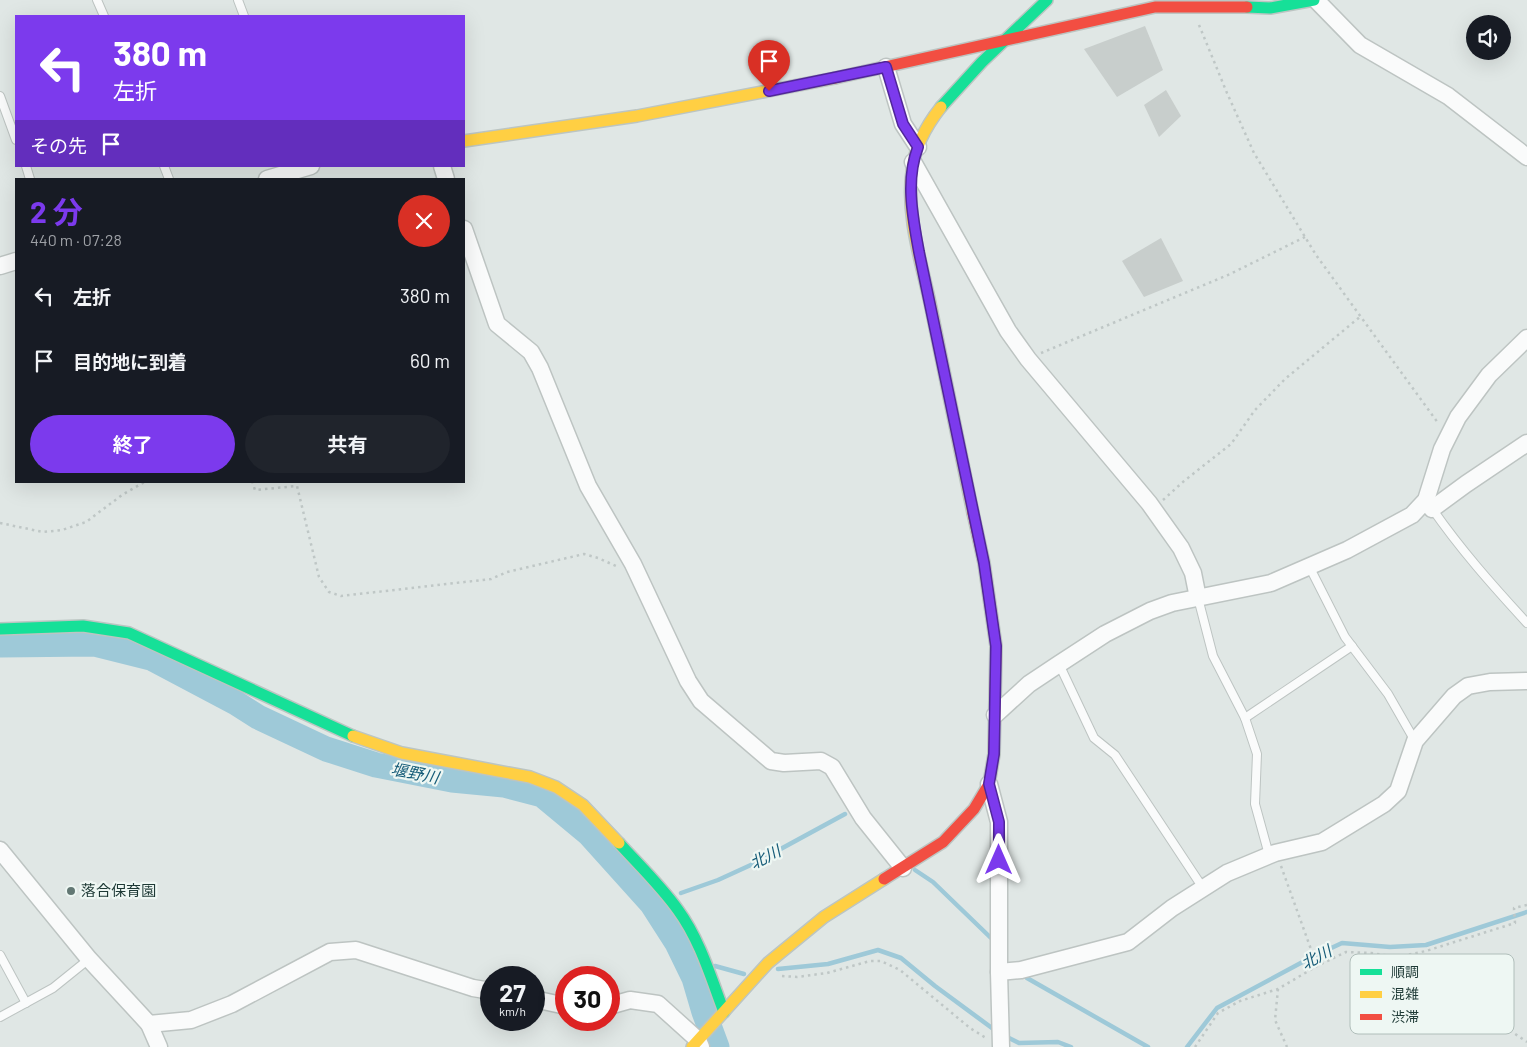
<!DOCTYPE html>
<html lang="ja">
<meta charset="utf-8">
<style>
body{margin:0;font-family:Barlow,"Noto Sans JP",sans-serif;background:#20242c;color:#f1f3f6;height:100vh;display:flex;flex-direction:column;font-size:19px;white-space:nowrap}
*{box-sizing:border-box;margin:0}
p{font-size:16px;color:#9ea1a6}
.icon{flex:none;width:28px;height:28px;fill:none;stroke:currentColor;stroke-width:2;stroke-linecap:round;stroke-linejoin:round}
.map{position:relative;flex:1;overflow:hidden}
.side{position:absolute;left:15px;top:178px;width:450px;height:305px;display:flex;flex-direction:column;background:#171b24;border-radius:0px;box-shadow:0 5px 20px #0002}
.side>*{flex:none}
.guide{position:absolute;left:15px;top:15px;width:450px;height:152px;border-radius:0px;box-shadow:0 5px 20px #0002;background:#7c3aed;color:#fff;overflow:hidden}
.fabs{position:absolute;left:1466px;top:15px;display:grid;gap:10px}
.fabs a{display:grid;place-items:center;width:45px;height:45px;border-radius:50%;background:#171b24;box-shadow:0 5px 20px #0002;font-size:25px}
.speed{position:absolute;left:480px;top:966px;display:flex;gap:10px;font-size:25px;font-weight:700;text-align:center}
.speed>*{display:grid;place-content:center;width:65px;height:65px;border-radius:50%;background:#171b24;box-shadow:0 5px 20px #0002;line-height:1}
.speed small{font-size:12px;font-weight:400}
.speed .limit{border:8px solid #d22;background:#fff;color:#111}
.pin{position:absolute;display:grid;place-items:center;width:42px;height:42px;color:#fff;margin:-51px -21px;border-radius:50% 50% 50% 0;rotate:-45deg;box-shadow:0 0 5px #0007}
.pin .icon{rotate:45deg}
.me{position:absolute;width:55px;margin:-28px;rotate:0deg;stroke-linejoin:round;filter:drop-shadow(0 0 4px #0008)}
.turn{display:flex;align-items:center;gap:18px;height:105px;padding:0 15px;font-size:22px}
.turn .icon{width:65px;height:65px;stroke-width:2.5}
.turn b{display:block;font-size:35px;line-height:42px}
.then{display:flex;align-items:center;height:48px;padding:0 15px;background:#0003;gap:10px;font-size:19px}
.round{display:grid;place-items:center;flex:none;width:52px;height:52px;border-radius:26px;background:#20242c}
.summary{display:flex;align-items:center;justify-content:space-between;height:85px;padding:0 15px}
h1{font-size:30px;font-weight:700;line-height:38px;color:#7c3aed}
.cta{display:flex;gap:10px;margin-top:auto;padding:10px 15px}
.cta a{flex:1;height:58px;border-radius:30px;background:#7c3aed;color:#fff;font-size:20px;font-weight:700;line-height:58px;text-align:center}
.cta a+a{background:#20242c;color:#f1f3f6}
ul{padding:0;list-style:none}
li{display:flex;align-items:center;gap:15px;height:65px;padding:0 15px}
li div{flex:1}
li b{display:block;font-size:19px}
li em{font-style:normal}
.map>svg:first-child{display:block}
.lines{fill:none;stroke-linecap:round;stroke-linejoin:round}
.stream{stroke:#9ec9d8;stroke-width:4.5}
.river{stroke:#9ec9d8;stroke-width:25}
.building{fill:#c8cecc}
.lane-casing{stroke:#bdc4c2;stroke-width:10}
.street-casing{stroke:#bdc4c2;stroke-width:19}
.fast-casing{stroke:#bcc5c2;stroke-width:14}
.slow-casing{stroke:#bcc5c2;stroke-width:14}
.jam-casing{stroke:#bcc5c2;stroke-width:14}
.path{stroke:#bfc7c6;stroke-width:2.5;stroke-dasharray:2.5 4;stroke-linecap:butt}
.lane{stroke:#fafbfb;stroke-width:8}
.street{stroke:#fafbfb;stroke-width:16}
.fast{stroke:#16e098;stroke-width:11}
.slow{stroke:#ffcf43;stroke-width:11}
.jam{stroke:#f24e42;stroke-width:11}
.route-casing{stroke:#51269a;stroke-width:12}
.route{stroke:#7c3aed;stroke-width:9}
.poi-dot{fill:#627773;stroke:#eef7f3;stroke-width:2}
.labels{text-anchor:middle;stroke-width:4.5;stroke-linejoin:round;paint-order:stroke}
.poi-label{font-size:15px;fill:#1e3a36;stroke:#eef7f3;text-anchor:start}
.water-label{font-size:16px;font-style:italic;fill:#165c78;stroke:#eef7f3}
.key{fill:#eef7f3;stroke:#b0beba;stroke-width:1}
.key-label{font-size:14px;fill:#1e3a36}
</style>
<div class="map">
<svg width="1527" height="1047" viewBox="0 0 1527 1047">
<rect width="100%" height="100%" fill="#e0e7e5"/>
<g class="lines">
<g class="stream">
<polyline points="915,870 933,882 991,938"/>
<polyline points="681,893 718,880 753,864 845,814"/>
<polyline points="677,943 687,949"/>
<polyline points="715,966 744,974"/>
<polyline points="778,969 828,964 878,950 901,958 935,986 996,1031"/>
<polyline points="1027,978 1148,1047"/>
<polyline points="1005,1036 1019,1043 1058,1042 1071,1047"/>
<polyline points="1187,1047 1217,1008 1310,958 1342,943 1390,947 1426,945 1527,912"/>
</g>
<polyline class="river" points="0,645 95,644 151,658 236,703 258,717 326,749 376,765 452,780 504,785 542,795 589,834 652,904 677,943 694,978 704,1012 717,1047"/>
</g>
<g class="building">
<polygon points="1145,26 1163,70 1117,97 1084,49"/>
<polygon points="1166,90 1181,116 1159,137 1144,105"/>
<polygon points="1161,238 1183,281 1144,297 1122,261"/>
</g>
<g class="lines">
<defs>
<g id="lane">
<polyline points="97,0 104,16"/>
<polyline points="238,0 244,16"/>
<polyline points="0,96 16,140"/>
<polyline points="26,166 30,179"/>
<polyline points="164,166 169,179"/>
<path d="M 1431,507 C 1460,549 1493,586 1527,623"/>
<polyline points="1309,566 1345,637 1388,694 1415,741"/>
<polyline points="1198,598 1213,656 1245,718 1257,754 1255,804 1269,855"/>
<polyline points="1059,664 1094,738 1115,755 1203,888"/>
<polyline points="1245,718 1352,646"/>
<polyline points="0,955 26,1003"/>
<polyline points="0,1017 53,988 89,959"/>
</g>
<g id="street">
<polyline points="1316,0 1360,45 1448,96 1527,157"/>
<polyline points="886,67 903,124 918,147"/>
<polyline points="913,162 1008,331 1028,359 1149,503 1181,548 1193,573 1198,598"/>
<polyline points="442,166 446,179"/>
<polyline points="267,179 311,166"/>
<polyline points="464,229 497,324 531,352 540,368 588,486 633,564 688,681 701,701 771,761 784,763 821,761 832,767 863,818 903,868"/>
<polyline points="0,266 16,261"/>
<polyline points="1432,509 1466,484 1527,443"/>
<polyline points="995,715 1029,684 1059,664 1105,634 1150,611 1172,603 1271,583 1347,550 1412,515 1426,500 1442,449 1458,417 1489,375 1527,338"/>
<polyline points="989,784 999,822 999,972 1001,1047"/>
<polyline points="0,850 89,959 149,1024 159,1047"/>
<polyline points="999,972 1021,970 1128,942 1172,908 1227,873 1275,853 1322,842 1384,804 1398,791 1415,741 1454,696 1468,686 1490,682 1527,681"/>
<polyline points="534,999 566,1006"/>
<polyline points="609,1006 630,1000 658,1004 698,1040 701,1047"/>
<polyline points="149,1024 191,1020 232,1004 330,952 356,950 473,988 491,991"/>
</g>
<g id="fast">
<polyline points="1247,7 1270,8 1314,0"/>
<polyline points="941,107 982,62 1047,0"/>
<polyline points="0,629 83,626 129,633 353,736"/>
<path d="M 619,843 C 639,865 661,886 678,910 C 700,940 711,978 724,1012"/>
</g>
<g id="slow">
<path d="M 941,107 C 926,126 914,147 912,172 C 906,215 921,261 930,303 C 944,373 959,443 973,513"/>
<polyline points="464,141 637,116 835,78"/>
<polyline points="353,736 402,753 530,777 556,787 583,805 619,843"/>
<polyline points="692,1047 768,963 824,917 884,879"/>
</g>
<g id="jam">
<polyline points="835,78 1155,7 1247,7"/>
<polyline points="884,879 943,842 974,809 989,784 994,754 996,646 984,563 973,513"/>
</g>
</defs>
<use href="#lane" class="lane-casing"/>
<use href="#street" class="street-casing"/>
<use href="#fast" class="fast-casing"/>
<use href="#slow" class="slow-casing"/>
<use href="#jam" class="jam-casing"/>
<g class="path">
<polyline points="1199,25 1227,93 1254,153 1316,255 1438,423"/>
<polyline points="1041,353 1228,275 1305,237"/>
<polyline points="252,481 255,490 297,486 319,577 329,592 341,596 491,579 507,572 584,554 598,558 616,566"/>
<polyline points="1163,500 1184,481 1231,444 1255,410 1285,379 1361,316"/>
<polyline points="0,523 43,532 62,530 86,522 122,495 146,481"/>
<polyline points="1281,866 1317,966"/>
<polyline points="1397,957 1405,970 1474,1014 1508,1029 1527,1042"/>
<polyline points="782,976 797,977 827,973 870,961 881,961 900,970 970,1028 986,1038"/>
<polyline points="1278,989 1275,1020 1287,1047"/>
<polyline points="1195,1047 1218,1013 1240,1001 1278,989 1317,966 1346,952 1371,953 1397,957 1426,951 1515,923 1514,908 1527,905"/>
</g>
<use href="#lane" class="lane"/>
<use href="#street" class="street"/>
<use href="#fast" class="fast"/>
<use href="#slow" class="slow"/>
<use href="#jam" class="jam"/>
</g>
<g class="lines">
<defs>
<path id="route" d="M 769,91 L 886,67 L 903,124 L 918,147 C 905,181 913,218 919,252 L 984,563 L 996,646 L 994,754 L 989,784 L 999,822 L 999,860"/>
</defs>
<use href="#route" class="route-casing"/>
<use href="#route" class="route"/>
</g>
<circle class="poi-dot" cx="71" cy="891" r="5"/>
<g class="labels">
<g class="poi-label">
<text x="81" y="896">落合保育園</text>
</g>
<g class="water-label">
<text transform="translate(415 773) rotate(11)" y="6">堰野川</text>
<text transform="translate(765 857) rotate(-27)" y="6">北川</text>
<text transform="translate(1316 957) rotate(-28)" y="6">北川</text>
</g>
</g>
<rect x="1350" y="954" width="164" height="80" rx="8" class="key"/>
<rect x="1360" y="969" width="22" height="6" fill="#16e098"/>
<rect x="1360" y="991" width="22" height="7" fill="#ffcf43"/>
<rect x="1360" y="1014" width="22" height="6" fill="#f24e42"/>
<g class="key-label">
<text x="1391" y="977">順調</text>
<text x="1391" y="999">混雑</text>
<text x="1391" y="1022">渋滞</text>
</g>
</svg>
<div class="fabs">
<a><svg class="icon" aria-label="sound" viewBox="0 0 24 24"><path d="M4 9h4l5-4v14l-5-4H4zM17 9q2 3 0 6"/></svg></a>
</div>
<div class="speed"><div>27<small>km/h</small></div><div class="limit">30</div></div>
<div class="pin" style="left:769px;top:91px;background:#d93025"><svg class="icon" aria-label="arrive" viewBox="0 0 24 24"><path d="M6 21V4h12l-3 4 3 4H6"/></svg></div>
<svg class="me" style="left:999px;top:860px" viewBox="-20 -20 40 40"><path d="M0-17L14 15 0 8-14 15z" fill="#7c3aed" stroke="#fff" stroke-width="4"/></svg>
<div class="guide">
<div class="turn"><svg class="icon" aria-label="left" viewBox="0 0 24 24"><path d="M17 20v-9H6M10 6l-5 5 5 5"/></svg><div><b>380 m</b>左折</div></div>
<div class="then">その先<svg class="icon" aria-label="arrive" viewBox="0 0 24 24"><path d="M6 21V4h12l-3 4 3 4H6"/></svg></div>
</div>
<section class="side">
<div class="summary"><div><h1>2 分</h1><p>440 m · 07:28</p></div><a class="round" style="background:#d93025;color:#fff"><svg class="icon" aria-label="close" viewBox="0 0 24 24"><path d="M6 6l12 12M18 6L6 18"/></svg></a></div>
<ul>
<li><svg class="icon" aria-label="left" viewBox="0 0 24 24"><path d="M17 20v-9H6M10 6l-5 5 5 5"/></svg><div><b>左折</b></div><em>380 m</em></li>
<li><svg class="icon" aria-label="arrive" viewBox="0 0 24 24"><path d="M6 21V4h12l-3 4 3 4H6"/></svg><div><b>目的地に到着</b></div><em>60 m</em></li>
</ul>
<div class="cta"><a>終了</a><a>共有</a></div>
</section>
</div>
